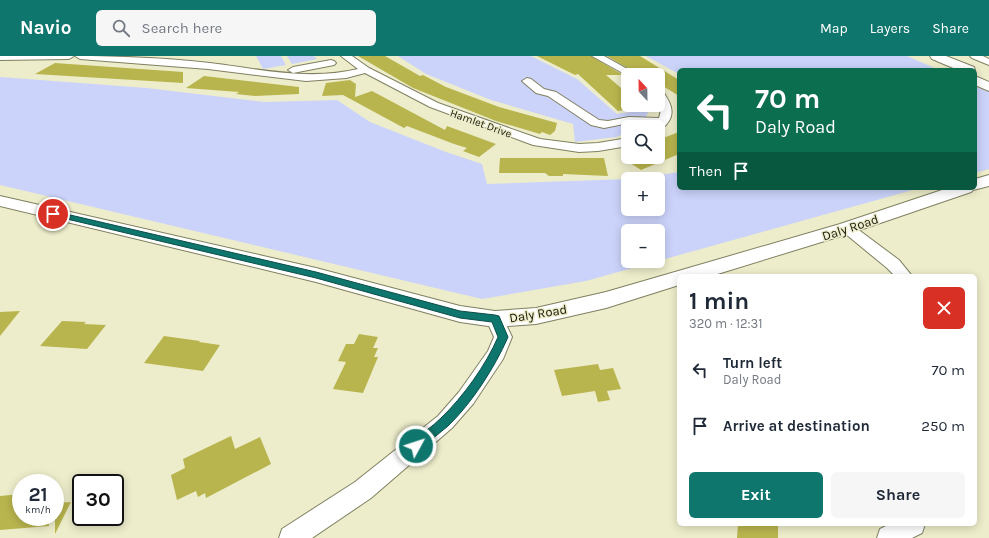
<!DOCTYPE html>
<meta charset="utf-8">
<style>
body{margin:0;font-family:Karla,sans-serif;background:#f6f6f7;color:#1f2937;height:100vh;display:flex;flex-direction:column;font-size:15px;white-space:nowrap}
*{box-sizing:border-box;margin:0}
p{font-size:13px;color:#747a83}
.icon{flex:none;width:22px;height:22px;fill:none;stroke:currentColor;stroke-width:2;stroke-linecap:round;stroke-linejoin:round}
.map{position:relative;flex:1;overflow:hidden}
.side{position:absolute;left:677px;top:218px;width:300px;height:252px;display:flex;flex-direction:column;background:#fff;border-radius:6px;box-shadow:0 2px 10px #0003}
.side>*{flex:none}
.top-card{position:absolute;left:677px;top:12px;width:300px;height:122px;border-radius:6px;box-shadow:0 2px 10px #0003;background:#0b6e4f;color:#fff;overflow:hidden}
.needle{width:26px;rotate:338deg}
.tools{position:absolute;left:621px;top:12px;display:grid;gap:8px}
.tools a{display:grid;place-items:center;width:44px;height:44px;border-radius:6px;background:#fff;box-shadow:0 2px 10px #0003;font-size:20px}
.speed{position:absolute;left:12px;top:418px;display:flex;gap:8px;font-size:20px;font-weight:700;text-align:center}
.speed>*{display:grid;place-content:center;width:52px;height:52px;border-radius:50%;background:#fff;box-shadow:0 2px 10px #0003;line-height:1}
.speed small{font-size:10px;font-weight:400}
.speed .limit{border:2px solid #111;border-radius:6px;background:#fff;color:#111}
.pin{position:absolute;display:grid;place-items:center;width:34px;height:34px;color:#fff;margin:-17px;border:2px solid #fff;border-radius:50%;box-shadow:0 1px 4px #0007}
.me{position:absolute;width:44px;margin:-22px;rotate:50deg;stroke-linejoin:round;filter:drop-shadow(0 0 3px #0008)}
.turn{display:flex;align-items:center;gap:14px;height:84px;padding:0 12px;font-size:18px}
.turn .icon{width:52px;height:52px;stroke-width:2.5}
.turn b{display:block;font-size:28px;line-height:34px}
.then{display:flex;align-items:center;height:38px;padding:0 12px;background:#0003;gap:8px;font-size:15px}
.round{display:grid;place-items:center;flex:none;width:42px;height:42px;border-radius:6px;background:#f6f6f7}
.headline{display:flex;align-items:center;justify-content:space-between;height:68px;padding:0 12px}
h1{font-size:24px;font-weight:700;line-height:30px}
.button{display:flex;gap:8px;margin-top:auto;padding:8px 12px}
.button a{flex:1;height:46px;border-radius:6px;background:#0f766e;color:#fff;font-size:16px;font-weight:700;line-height:46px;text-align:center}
.button a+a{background:#f6f6f7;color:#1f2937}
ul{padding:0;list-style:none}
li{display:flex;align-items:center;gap:12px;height:56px;padding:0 12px}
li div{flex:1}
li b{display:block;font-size:15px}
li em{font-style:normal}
header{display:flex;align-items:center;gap:24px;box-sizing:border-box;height:56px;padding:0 20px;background:#0f766e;color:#fff}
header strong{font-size:19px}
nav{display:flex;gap:22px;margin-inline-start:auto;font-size:14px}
.search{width:280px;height:36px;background:#f6f6f7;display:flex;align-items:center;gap:10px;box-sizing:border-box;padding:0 14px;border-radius:6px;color:#747a83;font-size:15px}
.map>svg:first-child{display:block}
.green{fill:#cbd3fa;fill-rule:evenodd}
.building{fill:#b9b54e}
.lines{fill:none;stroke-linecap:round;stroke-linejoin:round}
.minor-casing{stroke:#808062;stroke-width:2}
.major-casing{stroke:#808062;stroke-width:2}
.minor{fill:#fff;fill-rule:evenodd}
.major{fill:#fff;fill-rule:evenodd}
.route{fill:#0f766e;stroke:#0a4d48}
.labels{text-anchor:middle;stroke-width:3;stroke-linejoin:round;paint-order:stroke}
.far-street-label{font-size:11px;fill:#18180c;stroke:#ededcb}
.street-label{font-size:13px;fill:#18180c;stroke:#ededcb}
</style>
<header>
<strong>Navio</strong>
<div class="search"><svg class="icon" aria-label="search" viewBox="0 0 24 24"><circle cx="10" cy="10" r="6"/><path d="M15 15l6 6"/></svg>Search here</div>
<nav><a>Map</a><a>Layers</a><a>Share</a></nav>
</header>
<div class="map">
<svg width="989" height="482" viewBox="0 0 989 482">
<rect width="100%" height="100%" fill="#ededcb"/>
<g class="green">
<polygon points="256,0 281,0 286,9 263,13"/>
<polygon points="287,0 314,0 317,3 292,8"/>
<path d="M 398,0 L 531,0 L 577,23 L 617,58 L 650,53 C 643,66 643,71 628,71 L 628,75 L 617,81 L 575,86 L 573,68 L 491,44 L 426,18 Z"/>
<polygon points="646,0 907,0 939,14 679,14 679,18"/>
<path d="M 0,21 L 147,32 L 265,46 L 337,44 L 370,66 L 446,96 L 482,108 L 487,128 L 628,123 L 628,153 L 658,153 L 658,123 L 632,123 L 679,116 L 679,132 L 920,132 L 586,225 L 482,243 L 0,129 ZM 628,175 L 658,175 L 658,205 L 628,205 Z"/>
<polygon points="975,30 989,36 989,113 975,117"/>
</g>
<g class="building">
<polygon points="358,0 385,0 420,20 423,19 446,31 499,51 557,67 555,75 550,79 542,76 540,78 496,65 413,32"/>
<polygon points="537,0 591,0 623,19 606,19 628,38 628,49 640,49 643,51 618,55 578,18 575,19"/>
<polygon points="607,0 640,0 679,24 679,40 658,27 658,19 639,19"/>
<polygon points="55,7 183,16 183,27 35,18"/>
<polygon points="204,20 299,31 299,38 255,40 236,38 239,36 186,32"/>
<polygon points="350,24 356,28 355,41 372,35 445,74 447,70 496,88 479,101 463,95 467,92 454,88 407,70 404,72 343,39 322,40 326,27"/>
<polygon points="679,76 679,98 641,114 621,101 658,101 658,84"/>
<polygon points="500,102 604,102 608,120 563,118 563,120 549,120 545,117 499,117"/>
<polygon points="20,255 0,280 0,256"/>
<polygon points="62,265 86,266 84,268 106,269 87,293 40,290"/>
<polygon points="359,278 378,281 373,292 378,292 374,301 378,301 363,337 333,333 346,306 338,305 346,288 354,288"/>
<polygon points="164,280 200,285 199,286 220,289 203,315 144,307"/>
<polygon points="598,308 600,314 613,312 621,333 607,335 610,344 598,346 595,335 562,340 554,314"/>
<polygon points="231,380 235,393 260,381 271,408 206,442 205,437 198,441 196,435 177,444 171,419 185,412 183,403"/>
<polygon points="21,438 21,461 48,461 49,470 0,474 0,440"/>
<polygon points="71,446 55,478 55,447"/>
<polygon points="738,468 778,468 778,482 737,482"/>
</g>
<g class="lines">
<defs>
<g id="minor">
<polygon points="0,0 74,0 69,3 0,4"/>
<path d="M 75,0 C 120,0 165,2 210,7 C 259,13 309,25 358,13 L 341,0 L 352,0 L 369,12 L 438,47 L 540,83 L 579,88 L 598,87 L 628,82 L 628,90 L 598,95 L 579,96 L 533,89 L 430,51 L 365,17 L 346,22 L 306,25 L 208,13 L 80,3 Z"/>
<polygon points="592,0 604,0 638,19 628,19 628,20"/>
<polygon points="970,0 983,0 989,3 989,9 972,2"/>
<polygon points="331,4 334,5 336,7 334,9 293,17 288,14 293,11"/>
<path d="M 527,22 L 531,23 L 544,33 L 556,36 L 599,64 L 608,65 L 629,61 L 659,62 C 663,53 658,43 658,33 L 662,34 C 670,46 677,57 666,69 C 663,72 662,73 658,74 L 658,71 L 652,71 L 654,69 L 650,68 L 629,67 L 604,72 L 591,69 L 548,40 L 536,37 L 522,25 Z"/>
<polygon points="847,167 852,169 899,204 912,220 895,220 887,212 842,175 840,172 842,169"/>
<polygon points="495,256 501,258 512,281 503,303 473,348 452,372 371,442 312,482 279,482 282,473 355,426 438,360 459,336 488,295 494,281 486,263 489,258"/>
<polygon points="890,468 925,468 922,477 912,482 877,482 880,473"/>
</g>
<g id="major">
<polygon points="930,0 946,0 974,11 975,14 958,14 932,3"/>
<polygon points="975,20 989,26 989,35 975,29"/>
<polygon points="989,119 989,130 973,134 971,136 854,176 711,220 679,220 679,229 606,252 536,268 495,271 460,266 316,226 0,150 0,140 316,212 460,250 495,255 536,252 606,236 840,168 948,132 975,132 975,123"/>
</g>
</defs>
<use href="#minor" class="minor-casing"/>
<use href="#major" class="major-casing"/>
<use href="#minor" class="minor"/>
<use href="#major" class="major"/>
</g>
<path class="route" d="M 53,155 L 316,216 L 460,255 L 495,259 L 499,260 L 508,281 C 495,311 472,347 448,370 C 439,378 429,385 420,393 L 416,395 L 412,393 L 410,390 L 412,386 C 421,378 432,371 441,362 C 463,341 486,309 498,281 L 492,266 L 460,262 L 316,222 L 50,159 L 50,156 Z"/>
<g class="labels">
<g class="far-street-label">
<text transform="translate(481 67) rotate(20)" y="4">Hamlet Drive</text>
</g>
<g class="street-label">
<text transform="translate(850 171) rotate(-18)" y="5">Daly Road</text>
<text transform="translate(538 257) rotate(-9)" y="5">Daly Road</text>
</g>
</g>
</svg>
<div class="tools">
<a><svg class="needle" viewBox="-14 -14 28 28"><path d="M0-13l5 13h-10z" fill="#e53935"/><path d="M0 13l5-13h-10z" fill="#747a83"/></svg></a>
<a><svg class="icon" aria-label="search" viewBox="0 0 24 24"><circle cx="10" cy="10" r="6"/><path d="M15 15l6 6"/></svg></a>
<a>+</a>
<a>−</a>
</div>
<div class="speed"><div>21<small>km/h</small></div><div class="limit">30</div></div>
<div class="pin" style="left:53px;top:158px;background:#d93025"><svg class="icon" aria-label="arrive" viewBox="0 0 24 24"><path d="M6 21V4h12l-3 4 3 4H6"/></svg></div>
<svg class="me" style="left:416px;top:390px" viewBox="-20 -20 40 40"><circle r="17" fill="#0f766e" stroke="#fff" stroke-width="3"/><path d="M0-11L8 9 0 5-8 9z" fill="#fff"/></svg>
<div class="top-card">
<div class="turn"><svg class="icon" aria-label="left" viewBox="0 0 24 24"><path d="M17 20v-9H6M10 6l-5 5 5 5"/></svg><div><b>70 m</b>Daly Road</div></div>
<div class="then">Then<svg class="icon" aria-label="arrive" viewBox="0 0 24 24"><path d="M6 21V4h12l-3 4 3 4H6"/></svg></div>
</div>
<section class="side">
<div class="headline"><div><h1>1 min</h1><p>320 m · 12:31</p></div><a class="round" style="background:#d93025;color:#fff"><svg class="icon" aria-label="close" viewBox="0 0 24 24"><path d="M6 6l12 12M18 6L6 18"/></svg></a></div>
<ul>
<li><svg class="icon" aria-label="left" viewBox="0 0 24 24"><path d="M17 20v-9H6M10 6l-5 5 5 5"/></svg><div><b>Turn left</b><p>Daly Road</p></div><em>70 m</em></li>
<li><svg class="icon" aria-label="arrive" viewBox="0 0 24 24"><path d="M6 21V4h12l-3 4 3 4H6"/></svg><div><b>Arrive at destination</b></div><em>250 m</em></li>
</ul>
<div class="button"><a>Exit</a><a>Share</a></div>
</section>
</div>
